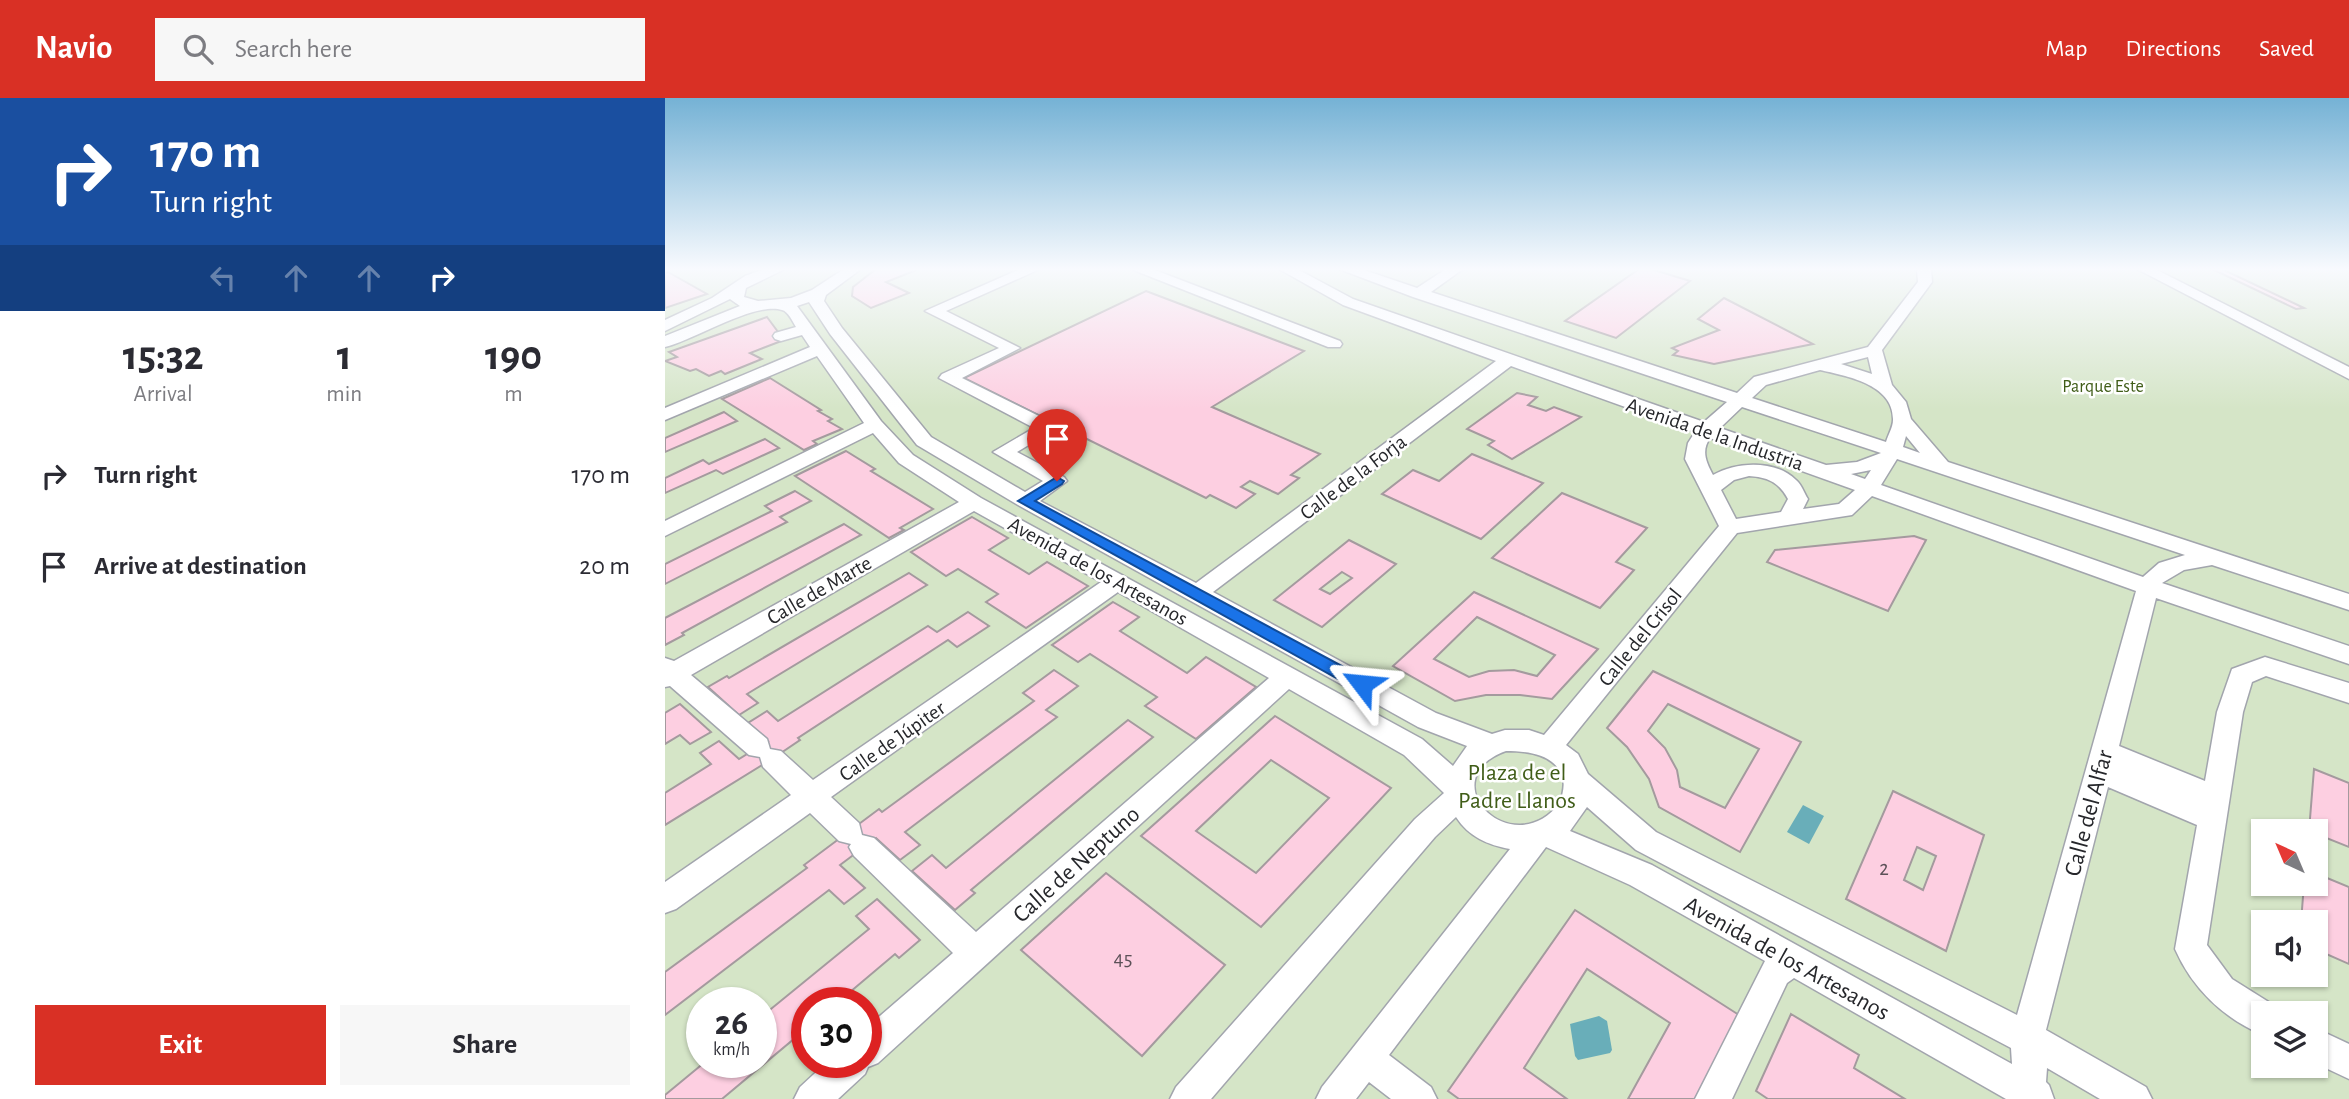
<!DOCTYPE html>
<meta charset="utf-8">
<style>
body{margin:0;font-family:"Alegreya Sans",sans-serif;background:#f7f7f7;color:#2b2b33;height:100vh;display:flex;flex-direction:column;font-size:26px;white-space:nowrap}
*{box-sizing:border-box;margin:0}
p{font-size:23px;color:#7c7c81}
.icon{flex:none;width:38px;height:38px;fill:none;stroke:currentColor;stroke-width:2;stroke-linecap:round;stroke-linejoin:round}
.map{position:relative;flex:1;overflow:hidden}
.panel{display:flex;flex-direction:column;background:#fff;width:665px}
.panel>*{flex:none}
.guide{background:#1a4fa0;color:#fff;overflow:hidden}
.needle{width:46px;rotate:316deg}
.fabs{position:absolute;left:1586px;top:721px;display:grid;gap:14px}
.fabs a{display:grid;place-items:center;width:77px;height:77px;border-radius:0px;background:#fff;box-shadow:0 2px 5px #0004;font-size:35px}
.speed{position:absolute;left:21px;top:889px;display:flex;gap:14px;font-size:35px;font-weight:700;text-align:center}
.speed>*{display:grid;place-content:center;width:91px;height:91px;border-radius:50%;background:#fff;box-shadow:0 2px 5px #0004;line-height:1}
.speed small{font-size:18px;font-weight:400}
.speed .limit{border:10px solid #d22;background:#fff;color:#111}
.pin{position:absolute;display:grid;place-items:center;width:60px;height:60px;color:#fff;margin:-72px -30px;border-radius:50% 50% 50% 0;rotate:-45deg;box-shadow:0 0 7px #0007}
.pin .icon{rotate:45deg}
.me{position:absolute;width:77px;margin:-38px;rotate:299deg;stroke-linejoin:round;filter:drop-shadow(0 0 5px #0008)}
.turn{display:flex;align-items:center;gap:24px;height:147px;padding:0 35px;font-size:32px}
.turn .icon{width:91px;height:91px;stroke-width:2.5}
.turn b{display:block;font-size:49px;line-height:60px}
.lanes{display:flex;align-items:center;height:66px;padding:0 35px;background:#0003;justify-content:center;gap:35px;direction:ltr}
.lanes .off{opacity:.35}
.eta{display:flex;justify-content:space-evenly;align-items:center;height:119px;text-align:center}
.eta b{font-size:42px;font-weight:600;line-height:49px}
.action{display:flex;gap:14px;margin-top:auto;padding:14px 35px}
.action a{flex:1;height:80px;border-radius:0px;background:#d93025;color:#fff;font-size:28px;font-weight:600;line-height:80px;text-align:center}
.action a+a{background:#f7f7f7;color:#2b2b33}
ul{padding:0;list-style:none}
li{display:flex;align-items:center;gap:21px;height:91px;padding:0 35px}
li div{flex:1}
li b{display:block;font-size:26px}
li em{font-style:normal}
header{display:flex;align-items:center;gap:42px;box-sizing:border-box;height:98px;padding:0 35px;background:#d93025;color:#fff}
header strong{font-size:33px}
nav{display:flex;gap:38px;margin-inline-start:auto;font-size:24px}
.search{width:490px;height:63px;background:#f7f7f7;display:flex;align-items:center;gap:18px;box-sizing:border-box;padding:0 24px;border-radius:0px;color:#7c7c81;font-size:26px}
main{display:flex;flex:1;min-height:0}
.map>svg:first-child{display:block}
.green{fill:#d5e5c7;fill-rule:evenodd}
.water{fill:#69aeb9}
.building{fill:#fdcfe1;stroke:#a49a9e;stroke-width:2;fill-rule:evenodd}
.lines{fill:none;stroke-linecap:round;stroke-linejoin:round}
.minor-casing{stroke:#a2a5ad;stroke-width:3}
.minor{fill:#fff;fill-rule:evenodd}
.route{fill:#1a73e8;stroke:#114b97;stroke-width:2}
.labels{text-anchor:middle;stroke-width:5;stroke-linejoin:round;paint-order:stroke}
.far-park-label{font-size:18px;fill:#405d18;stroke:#fff}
.street-label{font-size:21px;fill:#26272b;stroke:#fff}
.near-number-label{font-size:21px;fill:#5c5158}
.near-park-label{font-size:24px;fill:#405d18;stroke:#fff}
.near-street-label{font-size:24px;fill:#26272b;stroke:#fff}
</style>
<header>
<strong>Navio</strong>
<div class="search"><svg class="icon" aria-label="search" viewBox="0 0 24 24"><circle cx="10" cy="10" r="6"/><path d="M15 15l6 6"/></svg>Search here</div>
<nav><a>Map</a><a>Directions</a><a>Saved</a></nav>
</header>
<main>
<section class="panel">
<div class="guide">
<div class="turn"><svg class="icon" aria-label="right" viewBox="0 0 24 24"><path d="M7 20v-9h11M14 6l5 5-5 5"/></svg><div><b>170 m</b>Turn right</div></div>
<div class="lanes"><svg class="icon off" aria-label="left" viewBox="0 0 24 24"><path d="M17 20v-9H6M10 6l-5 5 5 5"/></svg><svg class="icon off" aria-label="ahead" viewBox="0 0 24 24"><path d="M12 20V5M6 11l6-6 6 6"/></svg><svg class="icon off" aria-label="ahead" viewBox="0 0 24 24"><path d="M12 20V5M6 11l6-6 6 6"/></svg><svg class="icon" aria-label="right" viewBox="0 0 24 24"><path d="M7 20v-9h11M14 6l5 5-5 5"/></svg></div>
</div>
<div class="eta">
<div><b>15:32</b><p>Arrival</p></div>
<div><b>1</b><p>min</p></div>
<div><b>190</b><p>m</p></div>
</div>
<ul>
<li><svg class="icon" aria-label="right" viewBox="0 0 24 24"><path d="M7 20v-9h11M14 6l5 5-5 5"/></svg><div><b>Turn right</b></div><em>170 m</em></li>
<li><svg class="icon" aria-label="arrive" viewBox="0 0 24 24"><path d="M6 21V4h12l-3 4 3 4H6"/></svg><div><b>Arrive at destination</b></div><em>20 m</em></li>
</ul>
<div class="action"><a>Exit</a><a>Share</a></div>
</section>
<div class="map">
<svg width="1684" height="1001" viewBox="0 0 1684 1001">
<rect width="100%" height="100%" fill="#f0f3fc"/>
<path class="green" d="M 0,171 L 1684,171 L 1684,1001 L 0,1001 ZM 1598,733 L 1650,733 L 1650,786 L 1598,786 ZM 1598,824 L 1650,824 L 1650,877 L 1598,877 ZM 37,905 L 96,905 L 96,964 L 37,964 ZM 142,905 L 201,905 L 201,964 L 142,964 ZM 1598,915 L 1650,915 L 1650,968 L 1598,968 Z"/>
<g class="water">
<polygon points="1138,707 1159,718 1144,746 1122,734"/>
<polygon points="934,918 942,923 947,952 945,955 913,962 910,958 905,926"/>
</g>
<g class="building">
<polygon points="211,171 254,171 221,184 244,195 206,210 187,198 188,189"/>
<polygon points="974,171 986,171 1025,183 951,240 900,223"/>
<polygon points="1547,171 1557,171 1639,210 1631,211"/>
<polygon points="3,174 42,196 0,210 0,175"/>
<polygon points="481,193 639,253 547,309 655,356 626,377 634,380 613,396 585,383 576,389 590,396 571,410 545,397 541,400 299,280"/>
<polygon points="1059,200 1148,246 1049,266 1008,257 1013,253 1007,250 1054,232 1033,221"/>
<polygon points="102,219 119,242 85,255 97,261 60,276 56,273 44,278 31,271 25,273 0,263 12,259 4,254"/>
<polygon points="105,280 156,312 153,313 167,321 163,323 177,331 148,343 152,346 139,352 57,301"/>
<polygon points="852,295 872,299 863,307 881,313 889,309 916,319 847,361 823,347 829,343 802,331"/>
<polygon points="59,314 72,323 0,354 0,340"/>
<polygon points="100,341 114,350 58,376 51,372 0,395 0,380 38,362 44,366"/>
<polygon points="181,353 210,371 206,373 268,411 235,430 239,432 224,440 130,378"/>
<polygon points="807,356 878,385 816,441 717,396 748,372 774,383"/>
<polygon points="130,393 146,403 115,419 122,424 0,486 0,466 107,413 100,408"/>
<polygon points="897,395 982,430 951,464 969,472 935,510 827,460"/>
<polygon points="307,419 343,440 324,452 364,476 382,464 423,488 361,530 321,504 333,496 293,471 281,478 246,454"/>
<polygon points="179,426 196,437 17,535 19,537 0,547 0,520"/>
<polygon points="1249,438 1261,442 1223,513 1102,464 1110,452"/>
<path d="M 684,442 L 731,466 L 657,529 L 609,502 ZM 677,474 L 687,480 L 665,496 L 655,491 Z"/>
<polygon points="244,475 262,487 82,596 93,605 74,617 43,589 62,578 64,580"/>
<path d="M 809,494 L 933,551 L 887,601 L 855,597 L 821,597 L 790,603 L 728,568 ZM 812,519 L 890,557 L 872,578 L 849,572 L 824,573 L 804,579 L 769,561 Z"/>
<polygon points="448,504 474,519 455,533 522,575 541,559 591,589 531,641 480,608 492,599 425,556 413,564 387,547"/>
<polygon points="303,514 324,528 292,549 283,542 133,640 135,642 107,661 0,727 0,695 46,666 35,655 54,643 74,661 103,643 83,625 102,613 113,623 263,528 272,534"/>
<polygon points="389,572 413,588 381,612 392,619 240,734 255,747 235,762 211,740 175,767 200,790 179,806 164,792 0,917 0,874 142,770 139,767 214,711 217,714 369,603 358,595"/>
<path d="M 988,573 L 1136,644 L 1075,754 L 994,709 L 984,681 L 962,649 L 942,630 ZM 1003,606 L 1094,651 L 1060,710 L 1015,689 L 1012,672 L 1000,650 L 983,633 Z"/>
<polygon points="15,606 46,634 25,646 15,637 0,646 0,615"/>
<path d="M 610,618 L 726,690 L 596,829 L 476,738 ZM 606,662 L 664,700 L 591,775 L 531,733 Z"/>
<polygon points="463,622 488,639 306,792 310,795 290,812 247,773 267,757 281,770"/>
<polygon points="1649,671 1684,685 1684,749 1644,733"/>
<path d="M 1228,693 L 1319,737 L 1281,853 L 1181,801 ZM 1252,749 L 1271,758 L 1258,792 L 1239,782 Z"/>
<polygon points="441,775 560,867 477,958 356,852"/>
<polygon points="1650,775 1684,789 1684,866 1650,851 1650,824 1636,824 1639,786 1650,786"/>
<polygon points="212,801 255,842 234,860 230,856 172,905 142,905 142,930 57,1001 0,1001 0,997 40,964 96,964 96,919 204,831 191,818"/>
<polygon points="910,812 1074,917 1030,1001 963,1001 1005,925 922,871 859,970 902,1001 794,1001 783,993"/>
<polygon points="1126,916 1194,957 1189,970 1240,1001 1103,1001 1091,993"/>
</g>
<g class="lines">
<defs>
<g id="minor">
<path d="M 99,171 L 120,171 L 81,190 L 79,199 L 93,203 L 126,200 L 147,192 L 179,171 L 196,171 L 161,197 L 159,203 L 177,230 L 266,339 L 360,394 L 378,383 L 328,354 L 369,330 L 274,280 L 277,276 L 334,250 L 260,213 L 355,171 L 375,171 L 281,213 L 355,250 L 297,280 L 390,326 L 392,330 L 352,354 L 399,379 L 402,383 L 375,403 L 531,485 L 831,263 L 678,207 L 614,171 L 632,171 L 688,201 L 1039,324 L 1062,304 L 748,199 L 674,171 L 696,171 L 752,190 L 781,171 L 798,171 L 766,194 L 1072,295 L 1089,279 L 1203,249 L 1253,184 L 1252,171 L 1266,171 L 1267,184 L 1217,252 L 1227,287 L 1241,304 L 1246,321 L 1283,364 L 1684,496 L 1684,512 L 1547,467 L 1519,472 L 1497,485 L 1684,548 L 1684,566 L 1491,500 L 1454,648 L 1540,683 L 1552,614 L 1567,571 L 1600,559 L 1684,585 L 1684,605 L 1601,578 L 1587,584 L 1578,614 L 1542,847 L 1567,881 L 1610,908 L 1613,915 L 1598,915 L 1598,937 C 1558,920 1527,890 1510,851 L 1532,727 L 1443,689 L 1381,932 L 1481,989 L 1487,1001 L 1435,1001 L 1382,970 L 1381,984 L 1384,987 L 1389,1001 L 1341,1001 L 1129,880 L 1122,885 L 1067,1001 L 1030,1001 L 1100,863 L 965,787 L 881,749 L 724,957 L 766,989 L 772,1001 L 726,1001 L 704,984 L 691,1001 L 651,1001 L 657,989 L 845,751 C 823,747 804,739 791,719 L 770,739 L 546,1001 L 505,1001 L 511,989 L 750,721 L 779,695 L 739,657 L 624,591 L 213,965 L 203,969 L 200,976 L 173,1001 L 129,1001 L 135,989 L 162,964 L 201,964 L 201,930 L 288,855 L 189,758 L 184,749 L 186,746 L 174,743 L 145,715 L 11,811 L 0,815 L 0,784 L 126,697 L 98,669 L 95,659 L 84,657 L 5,588 L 0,589 L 0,560 L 9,563 L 294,404 L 234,365 L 208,335 L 0,438 L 0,423 L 199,325 L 152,258 L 0,322 L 0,310 L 145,249 L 137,237 L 116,243 L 110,241 L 108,238 L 110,235 L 131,229 C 128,224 123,213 117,212 C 91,203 29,242 0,249 L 0,238 L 75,208 L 65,201 L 0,233 L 0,222 L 47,200 L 80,178 ZM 144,204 L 165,236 L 252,347 L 353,407 L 753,629 L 802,648 L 788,668 L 757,641 L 316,400 L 248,357 L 216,323 L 132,208 ZM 1203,259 L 1207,276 L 1176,266 ZM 846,268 L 1030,334 L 1023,345 L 1020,361 L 1054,428 L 879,637 L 864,632 L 840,632 L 827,636 L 771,615 L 548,494 ZM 1155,272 C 1181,278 1229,286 1228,322 C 1228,329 1223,337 1221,344 L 1087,300 L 1101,287 ZM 1077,309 L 1216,355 L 1192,364 L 1161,367 L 1055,330 ZM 1241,338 L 1255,355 L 1238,349 ZM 1045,340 L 1190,392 L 1174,406 L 1138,411 L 1143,401 C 1139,395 1137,387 1131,382 C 1111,362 1072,363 1048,377 C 1041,364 1036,353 1045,340 ZM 1232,361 L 1520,457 L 1494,465 L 1478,479 L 1216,387 ZM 1206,372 L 1200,381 L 1186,376 ZM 1084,378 C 1102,379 1114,384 1123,401 L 1116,414 L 1071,421 L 1056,392 L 1069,382 ZM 1207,398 L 1471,493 L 1352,917 L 991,734 L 923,676 L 913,656 L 901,647 L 1072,435 L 1187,417 ZM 309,413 L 436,484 L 148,682 L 116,653 L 105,651 L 102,641 L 26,577 ZM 453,494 L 604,580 L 311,834 L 209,740 L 197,737 L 194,725 L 166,699 ZM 841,653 C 862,653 893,656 898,682 C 900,688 897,698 895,705 C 846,767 764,681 841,653 ZM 922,709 L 971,752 L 1346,950 L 1347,966 L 987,767 L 905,733 Z"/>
<polygon points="466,171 487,171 675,243 677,246 675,249 663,249"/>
<polygon points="1472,171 1490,171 1684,269 1684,281"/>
<polygon points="1650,930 1684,946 1684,981 1650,965"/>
</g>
</defs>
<use href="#minor" class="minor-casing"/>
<use href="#minor" class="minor"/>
</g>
<linearGradient id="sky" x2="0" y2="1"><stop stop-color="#75b2d5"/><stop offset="0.55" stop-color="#f8fafe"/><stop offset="1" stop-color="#f8fafe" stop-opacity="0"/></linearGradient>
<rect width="1684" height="311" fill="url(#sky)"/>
<polygon class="route" points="392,379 399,383 397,386 370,403 703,582 705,586 703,591 691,591 353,403"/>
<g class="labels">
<g class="far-park-label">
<text x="1438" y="294">Parque Este</text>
</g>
<g class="street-label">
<text transform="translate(1050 336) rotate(19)" y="7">Avenida de la Industria</text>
<text transform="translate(688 379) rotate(-37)" y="7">Calle de la Forja</text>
<text transform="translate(433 473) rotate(29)" y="7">Avenida de los Artesanos</text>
<text transform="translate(154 492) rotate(-30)" y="7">Calle de Marte</text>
<text transform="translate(975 539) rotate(-51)" y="7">Calle del Crisol</text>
<text transform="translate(227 643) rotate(-35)" y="7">Calle de Júpiter</text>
</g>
<g class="near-number-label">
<text x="1219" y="777">2</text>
<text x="458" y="867">45</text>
</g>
<g class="near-park-label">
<text x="852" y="682">Plaza de el<tspan x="852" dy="28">Padre Llanos</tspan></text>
</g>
<g class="near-street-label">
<text transform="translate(1423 715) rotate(-75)" y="8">Calle del Alfar</text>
<text transform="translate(411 766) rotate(-42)" y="8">Calle de Neptuno</text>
<text transform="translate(1122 860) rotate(29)" y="8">Avenida de los Artesanos</text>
</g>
</g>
</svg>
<div class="fabs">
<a><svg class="needle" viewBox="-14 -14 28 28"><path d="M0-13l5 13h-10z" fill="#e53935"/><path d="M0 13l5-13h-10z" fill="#7c7c81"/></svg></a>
<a><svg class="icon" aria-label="sound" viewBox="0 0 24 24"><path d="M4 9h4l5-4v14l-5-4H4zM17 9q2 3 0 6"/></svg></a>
<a><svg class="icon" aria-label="layers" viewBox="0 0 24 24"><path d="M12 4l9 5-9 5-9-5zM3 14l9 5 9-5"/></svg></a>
</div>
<div class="speed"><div>26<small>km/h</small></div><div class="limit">30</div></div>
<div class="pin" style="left:392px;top:383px;background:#d93025"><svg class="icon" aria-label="arrive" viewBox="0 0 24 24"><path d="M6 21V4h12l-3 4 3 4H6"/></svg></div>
<svg class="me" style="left:697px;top:586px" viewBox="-20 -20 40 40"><path d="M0-17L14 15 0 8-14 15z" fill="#1a73e8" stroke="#fff" stroke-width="4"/></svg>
</div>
</main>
